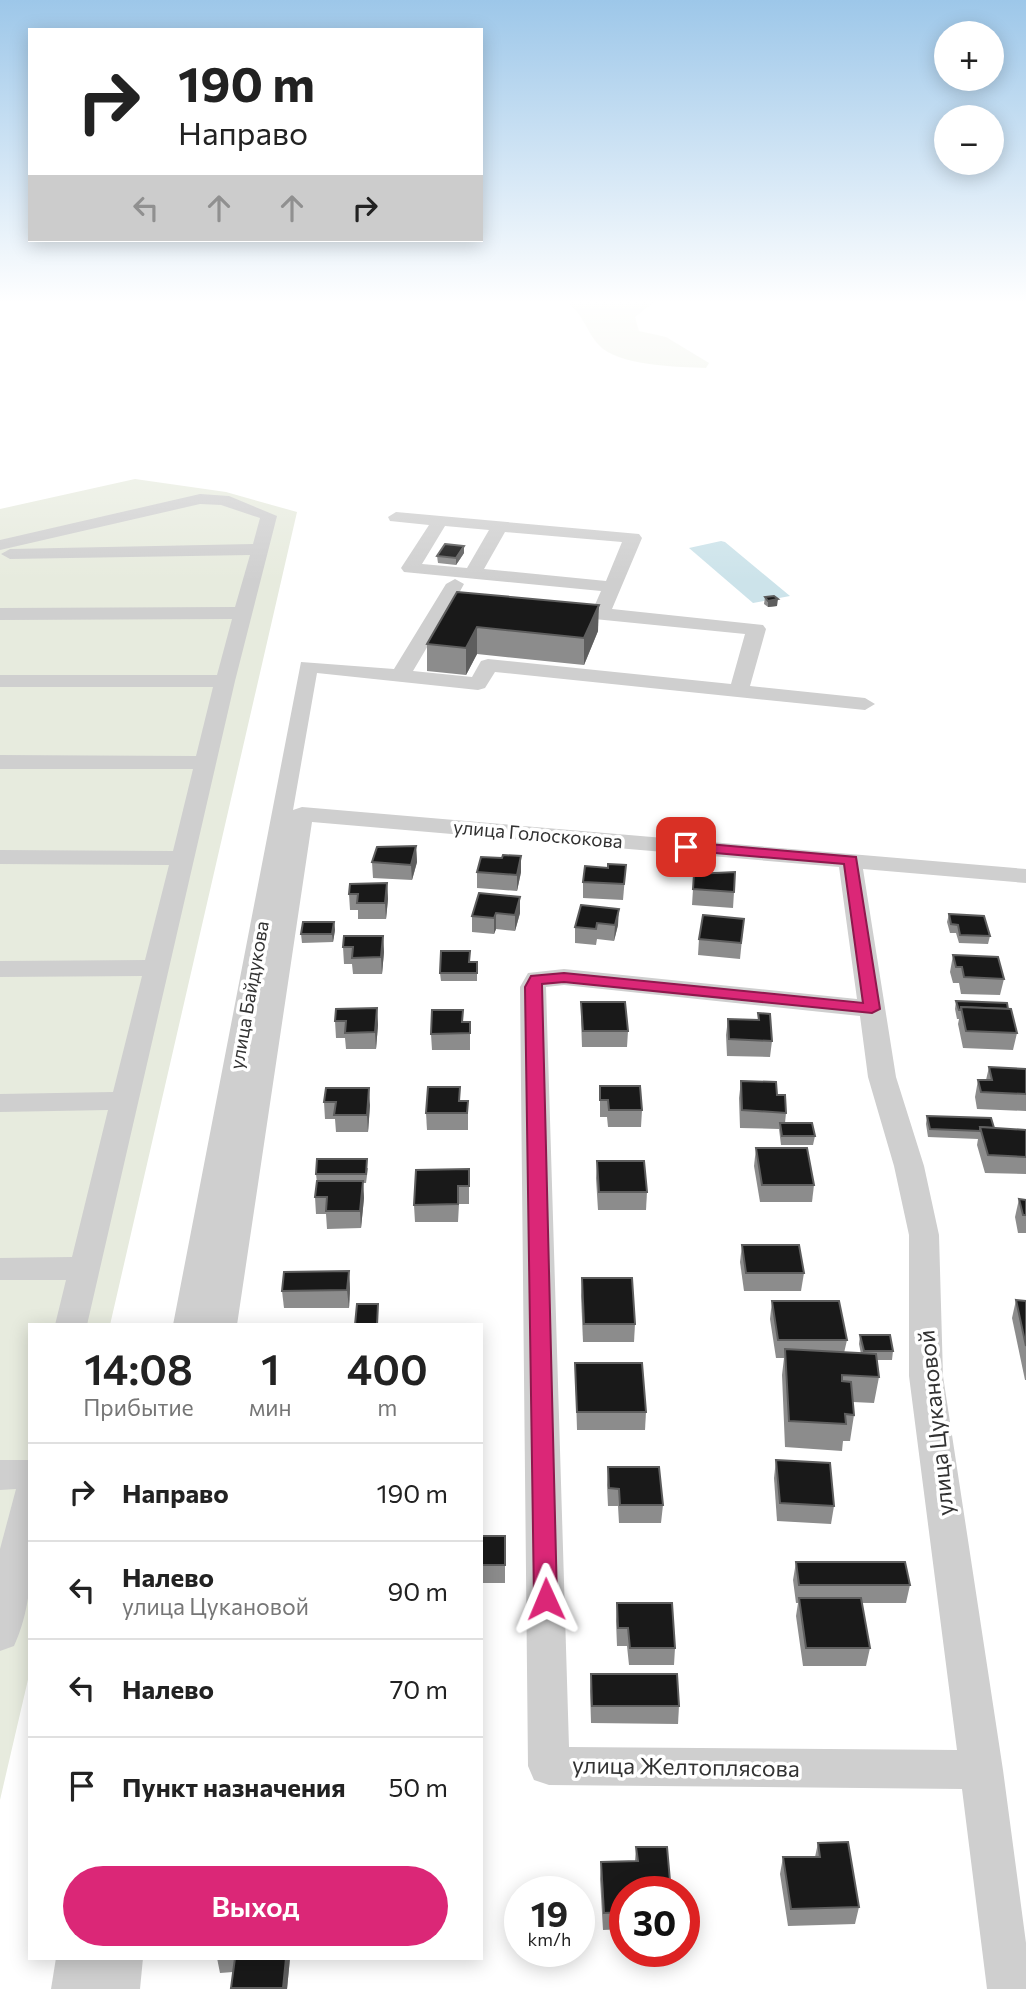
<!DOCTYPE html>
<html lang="ru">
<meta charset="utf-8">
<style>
body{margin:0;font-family:Commissioner,sans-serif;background:#f6f6f6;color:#222;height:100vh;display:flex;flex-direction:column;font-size:26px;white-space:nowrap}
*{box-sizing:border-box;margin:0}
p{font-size:23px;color:#767676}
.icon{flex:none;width:38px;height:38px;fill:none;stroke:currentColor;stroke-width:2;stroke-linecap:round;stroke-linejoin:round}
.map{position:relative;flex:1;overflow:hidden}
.drawer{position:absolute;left:28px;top:1323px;width:455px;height:637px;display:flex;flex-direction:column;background:#fff;border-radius:0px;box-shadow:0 4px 18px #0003}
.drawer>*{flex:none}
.guide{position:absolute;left:28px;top:28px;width:455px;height:214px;border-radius:0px;box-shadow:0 4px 18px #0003;background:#fff;color:#222;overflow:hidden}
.controls{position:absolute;left:934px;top:21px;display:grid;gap:14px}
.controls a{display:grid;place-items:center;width:70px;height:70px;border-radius:50%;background:#fff;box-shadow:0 4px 18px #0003;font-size:35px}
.speed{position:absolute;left:504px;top:1876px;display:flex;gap:14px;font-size:35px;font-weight:700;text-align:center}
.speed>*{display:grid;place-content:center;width:91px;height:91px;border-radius:50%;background:#fff;box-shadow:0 4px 18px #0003;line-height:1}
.speed small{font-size:18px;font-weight:400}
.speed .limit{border:10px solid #d22;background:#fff;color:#111}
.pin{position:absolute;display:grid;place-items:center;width:60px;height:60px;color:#fff;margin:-30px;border-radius:14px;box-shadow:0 4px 10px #0006}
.me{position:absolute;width:77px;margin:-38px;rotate:359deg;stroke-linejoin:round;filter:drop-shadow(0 0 5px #0008)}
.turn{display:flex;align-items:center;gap:24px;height:147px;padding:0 35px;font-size:32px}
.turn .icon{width:91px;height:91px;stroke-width:2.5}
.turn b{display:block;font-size:49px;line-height:60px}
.lanes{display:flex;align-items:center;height:66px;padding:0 35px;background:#0003;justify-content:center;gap:35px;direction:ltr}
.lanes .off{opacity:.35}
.eta{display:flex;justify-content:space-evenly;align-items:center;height:119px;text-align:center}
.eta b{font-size:42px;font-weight:600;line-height:49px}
.button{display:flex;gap:14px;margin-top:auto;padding:14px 35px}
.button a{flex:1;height:80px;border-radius:42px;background:#db2777;color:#fff;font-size:28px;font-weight:600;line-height:80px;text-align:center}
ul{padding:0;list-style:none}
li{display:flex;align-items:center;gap:21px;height:98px;padding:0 35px;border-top:2px solid #e0e0e0}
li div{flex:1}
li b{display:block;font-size:26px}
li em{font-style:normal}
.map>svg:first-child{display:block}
.green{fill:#e7ebde}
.water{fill:#cce3ea}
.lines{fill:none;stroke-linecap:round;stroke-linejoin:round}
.minor{fill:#cfcfcf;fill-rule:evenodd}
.wall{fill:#8c8c8c}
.shaded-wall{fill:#5e5e5e}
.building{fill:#191919;stroke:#5e5e5e;stroke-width:2}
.route{fill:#db2777;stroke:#8e194d;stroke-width:2}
.labels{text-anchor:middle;stroke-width:7;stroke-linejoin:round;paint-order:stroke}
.street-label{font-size:19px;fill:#323232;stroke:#fff}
.near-street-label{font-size:23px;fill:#323232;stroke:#fff}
</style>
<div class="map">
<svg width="1026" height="1989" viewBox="0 0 1026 1989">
<rect width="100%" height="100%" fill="#fff"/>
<g class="green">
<path d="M 565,302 L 654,302 L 635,317 L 639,331 L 666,337 L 709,363 L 706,368 C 680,367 617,366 599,345 C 585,330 584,313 565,302 Z"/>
<polygon points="135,479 226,492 297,512 110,1325 30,1325 30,1671 0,1800 0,509"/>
</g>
<polygon class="water" points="721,541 725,542 790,596 753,603 689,548"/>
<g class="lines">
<g class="minor">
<polygon points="200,494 229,496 277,516 235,681 87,1325 55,1325 66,1280 0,1280 0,1258 72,1257 108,1110 0,1112 0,1094 113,1092 142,976 0,977 0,961 145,960 169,865 0,864 0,850 173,851 193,769 0,769 0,755 196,756 213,687 0,687 0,675 217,675 232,619 0,620 0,608 235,607 250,555 10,559 1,554 10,549 253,544 260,518 221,505 200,504 0,550 0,540"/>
<path d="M 396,512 L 639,534 L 642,538 L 612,609 L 763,625 L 766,629 L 750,686 L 865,698 L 875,704 L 865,710 L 495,672 L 485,688 L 478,690 L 317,673 L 293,810 L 302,807 L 1026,869 L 1026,883 L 863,869 L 896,1077 L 924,1166 L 939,1235 L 943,1376 L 1003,1770 L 1026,1943 L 1026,1989 L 987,1989 L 962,1789 L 549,1785 L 534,1780 L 528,1766 L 520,987 L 528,973 L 564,969 L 857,999 L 839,867 L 312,822 L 237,1325 L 173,1325 L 301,662 L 394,669 L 446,584 L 455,579 L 464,584 L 458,595 L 487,597 L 496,603 L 487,609 L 452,605 L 413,671 L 472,677 L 481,661 L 488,659 L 731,684 L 745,634 L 564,616 L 555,610 L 564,604 L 594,607 L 601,591 L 404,572 L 401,568 L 429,525 L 390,521 L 388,517 ZM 445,526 L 489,530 L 467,568 L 422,564 ZM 505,532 L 622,542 L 606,581 L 484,569 ZM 564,985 L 860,1016 L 868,1077 L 894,1166 L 909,1235 L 909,1376 L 957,1750 L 569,1747 L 546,987 Z"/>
<path d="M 0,1460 L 30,1460 C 30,1520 40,1590 14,1646 L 0,1651 L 0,1549 L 16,1489 L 0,1490 Z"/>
<polygon points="56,1958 143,1958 140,1989 51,1989"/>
</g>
</g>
<g class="wall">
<polygon points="464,553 456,565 438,563 437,556"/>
<polygon points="457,592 598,631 584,665 477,654 466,675 427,671 427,644"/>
<polygon points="765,597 777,606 768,607 764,604"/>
<polygon points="416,846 417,862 412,880 373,878 372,862"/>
<polygon points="521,856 521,872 517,891 477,888 477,872 502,858"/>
<polygon points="626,865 623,900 583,898 583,882"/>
<polygon points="694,874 734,892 733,908 692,905"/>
<polygon points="387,883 388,899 386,919 358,919 358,910 350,910 349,894"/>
<polygon points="479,893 520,913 515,931 496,929 494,934 472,932 472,916"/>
<polygon points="581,905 618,925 614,941 597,939 596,945 575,943 575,927"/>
<polygon points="949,914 990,936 988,944 959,943 956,933 950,933 947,922"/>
<polygon points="744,919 740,959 698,955 699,939"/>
<polygon points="334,922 335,930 333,942 302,943 301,934"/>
<polygon points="383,936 384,952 382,974 353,974 352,964 344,964 343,947"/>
<polygon points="953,955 1004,979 1000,995 961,994 959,983 953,983 950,972"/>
<polygon points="470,962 477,962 477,981 441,981 440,973"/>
<polygon points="956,1001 1008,1009 1017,1033 1013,1050 963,1048 958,1024 959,1019 957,1019 955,1009"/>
<polygon points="581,1002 628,1031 627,1047 582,1047 581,1019"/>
<polygon points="377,1008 378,1025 376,1049 346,1049 345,1038 336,1038 335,1021"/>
<polygon points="463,1010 463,1022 470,1022 470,1050 432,1050 431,1034"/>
<polygon points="758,1013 772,1041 770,1057 727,1056 726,1035 728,1019 758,1020"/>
<polygon points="989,1067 1026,1069 1026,1111 977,1109 975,1097 978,1080 986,1080"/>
<polygon points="741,1081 777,1095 786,1113 785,1123 815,1136 813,1145 781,1145 779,1129 740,1128 739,1098"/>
<polygon points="600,1086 642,1110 641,1127 608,1127 607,1117 600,1117"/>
<polygon points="326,1088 370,1105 368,1132 336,1132 335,1119 325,1119 324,1102"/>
<polygon points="460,1101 468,1101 468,1130 427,1130 426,1113"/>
<polygon points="927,1116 994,1128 1026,1130 1026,1174 985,1173 977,1145 978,1139 928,1137 926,1124"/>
<polygon points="756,1148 814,1185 812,1202 760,1202 754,1166"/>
<polygon points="597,1161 647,1192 646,1210 598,1210 596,1178"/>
<polygon points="368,1168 366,1183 363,1183 364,1198 361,1228 327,1229 326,1214 316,1214 315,1197 317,1183 316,1174"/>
<polygon points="469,1169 469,1204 459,1204 458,1222 415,1222 414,1205"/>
<polygon points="1019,1199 1026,1200 1026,1233 1018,1233 1015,1217"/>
<polygon points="742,1245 804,1273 801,1291 744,1291 740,1262"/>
<polygon points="349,1271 350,1289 349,1308 284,1308 282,1291"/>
<polygon points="582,1278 635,1324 634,1342 583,1342 581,1296"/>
<polygon points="1016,1300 1026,1301 1026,1380 1025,1380 1012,1318"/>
<polygon points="772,1301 847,1340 844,1353 861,1354 859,1344 860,1335 893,1351 892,1360 877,1360 879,1377 874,1403 853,1402 854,1415 850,1441 843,1441 842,1451 785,1447 782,1375 784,1358 776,1358 770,1319"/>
<polygon points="575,1363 646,1412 645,1430 577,1430"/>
<polygon points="776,1460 834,1506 831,1524 777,1521 774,1478"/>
<polygon points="608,1467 663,1505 661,1523 619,1523 618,1506 608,1506 607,1485"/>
<rect x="481" y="1536" width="24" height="47"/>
<polygon points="796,1562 910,1585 906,1603 862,1603 870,1648 866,1666 803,1666 796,1616 798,1603 796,1603 793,1580"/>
<polygon points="617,1603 675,1648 674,1665 629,1665 627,1646 617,1646 616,1621"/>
<polygon points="591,1674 679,1706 678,1724 591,1723 590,1691"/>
<polygon points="818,1843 859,1907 855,1924 788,1926 780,1874 783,1857 815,1857"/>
<polygon points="636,1847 667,1847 625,1892 625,1929 603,1930 600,1879 601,1862 635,1861"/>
<polygon points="217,1958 290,1958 287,1989 231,1989 233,1972 220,1973"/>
</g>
<g class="shaded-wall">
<polygon points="464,546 464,553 456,565 456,558"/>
<polygon points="778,599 777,606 768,607 768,601"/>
<polygon points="599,605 598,631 584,665 584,638"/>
<polygon points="477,627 477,654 466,675 466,648"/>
<polygon points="416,846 417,862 412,880 411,865"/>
<polygon points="521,856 521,872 517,891 517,875"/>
<polygon points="387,883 388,899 386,919 385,903"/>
<polygon points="520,897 520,913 515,931 515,915"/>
<polygon points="619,909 618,925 614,941 615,925"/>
<polygon points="496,913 496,929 494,934 494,918"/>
<polygon points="334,922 335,930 333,942 332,934"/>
<polygon points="383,936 384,952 382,974 381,957"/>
<polygon points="377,1008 378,1025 376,1049 375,1032"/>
<polygon points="369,1088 370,1105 368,1132 367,1115"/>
<polygon points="363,1181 364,1198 361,1228 360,1211"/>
<polygon points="349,1271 350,1289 349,1308 347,1290"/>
<polygon points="286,1958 290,1958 287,1989 283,1989"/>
</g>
<g class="building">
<polygon points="445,544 464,546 456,558 437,556"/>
<polygon points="457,592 599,605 584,638 477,627 466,648 427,644"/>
<polygon points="774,596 778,599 768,601 765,597"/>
<polygon points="416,846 411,865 372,862 377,847"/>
<polygon points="503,855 521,856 517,875 477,872 481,857 502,858"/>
<polygon points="608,864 626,865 624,884 583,882 585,866 608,868"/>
<polygon points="735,872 734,892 693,889 694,874"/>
<polygon points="387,883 385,903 357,903 358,894 349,894 350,884"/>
<polygon points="479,893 520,897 515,915 496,913 494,918 472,916"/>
<polygon points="581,905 619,909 615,925 597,923 596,929 575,927"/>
<polygon points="949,914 984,916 990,936 960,935 958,925 951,924"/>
<polygon points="703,915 744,919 741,943 699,939"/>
<polygon points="303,922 334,922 332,934 301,934"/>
<polygon points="344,936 383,936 381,957 352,958 353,947 343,947"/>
<polygon points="441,951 470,951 469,962 477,962 477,973 440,973"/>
<polygon points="953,955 998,957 1004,979 964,977 962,967 956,967"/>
<polygon points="956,1001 1007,1003 1008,1009 961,1007 961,1010 959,1010"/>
<polygon points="581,1002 625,1002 628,1031 583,1031"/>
<polygon points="961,1007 1011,1009 1017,1033 966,1031"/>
<polygon points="377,1008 375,1032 345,1033 346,1021 335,1021 336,1009"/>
<polygon points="432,1010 463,1010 462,1022 470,1022 470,1033 431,1034"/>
<polygon points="758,1013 770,1014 772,1041 729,1039 728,1019 759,1020"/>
<polygon points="989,1067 1026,1069 1026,1094 981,1092 978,1080 992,1080"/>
<polygon points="741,1081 776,1082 777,1095 785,1095 786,1113 742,1110"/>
<polygon points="600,1086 640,1086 642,1110 609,1110 608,1100 600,1100"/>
<polygon points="428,1087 460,1087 459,1101 468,1101 467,1113 426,1113"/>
<polygon points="326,1088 369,1088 367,1115 334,1115 336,1102 324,1102"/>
<polygon points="927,1116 991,1118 994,1128 980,1127 980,1131 930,1129"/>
<polygon points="780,1123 812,1123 815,1136 782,1136"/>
<polygon points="980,1127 1026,1130 1026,1157 988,1155"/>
<polygon points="756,1148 807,1148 814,1185 762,1185"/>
<polygon points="317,1159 367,1159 366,1174 316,1174"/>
<polygon points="597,1161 644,1161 647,1192 599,1192"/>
<polygon points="469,1169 469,1186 458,1186 458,1204 414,1205 416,1170"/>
<polygon points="317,1181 363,1181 360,1211 326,1211 327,1197 315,1197"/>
<polygon points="1019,1199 1026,1200 1026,1215 1023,1215"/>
<polygon points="742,1245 799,1245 804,1273 746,1273"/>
<polygon points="349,1271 347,1290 282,1291 284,1272"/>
<polygon points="582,1278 632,1278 635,1324 584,1324"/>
<polygon points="1016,1300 1026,1301 1026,1346"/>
<polygon points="772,1301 839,1301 847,1340 778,1340"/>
<polygon points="357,1304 378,1304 377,1325 355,1325"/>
<polygon points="860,1335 890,1335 893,1351 864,1351"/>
<polygon points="785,1349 876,1354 879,1377 842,1375 842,1381 851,1382 854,1415 845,1414 846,1424 789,1421"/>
<polygon points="575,1363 642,1363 646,1412 577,1412"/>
<polygon points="776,1460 830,1463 834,1506 780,1503"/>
<polygon points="608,1467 659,1467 663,1505 620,1505 619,1489 609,1488"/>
<rect x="481" y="1536" width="24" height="29"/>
<polygon points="796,1562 905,1562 910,1585 799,1585"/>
<polygon points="799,1598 861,1598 870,1648 806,1648"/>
<polygon points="617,1603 672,1603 675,1648 630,1648 628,1628 618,1628"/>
<polygon points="591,1674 677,1674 679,1706 592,1706"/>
<polygon points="848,1842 859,1907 791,1909 783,1857 820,1857 818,1843"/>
<polygon points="636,1847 667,1847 671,1892 625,1892 625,1912 604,1913 601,1862 638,1861"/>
<polygon points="235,1958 286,1958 283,1988 231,1988"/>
</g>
<linearGradient id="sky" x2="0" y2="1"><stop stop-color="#9dc7e9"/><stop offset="0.52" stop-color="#fff"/><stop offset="1" stop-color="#fff" stop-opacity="0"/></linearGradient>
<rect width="1026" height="581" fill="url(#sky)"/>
<polygon class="route" points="686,842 856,857 880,1009 872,1013 564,982 542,984 557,1599 554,1606 546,1609 538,1606 534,1599 525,987 531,976 564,973 863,1003 844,864 681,850 681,844"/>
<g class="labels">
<g class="street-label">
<text transform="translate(538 834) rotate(5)" y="7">улица Голоскокова</text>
<text transform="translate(249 995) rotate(-80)" y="7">улица Байдукова</text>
</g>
<g class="near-street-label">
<text transform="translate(936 1423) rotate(-96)" y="8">улица Цукановой</text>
<text transform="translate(686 1767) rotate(1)" y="8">улица Желтоплясова</text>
</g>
</g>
</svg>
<div class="controls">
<a>+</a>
<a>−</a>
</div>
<div class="speed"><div>19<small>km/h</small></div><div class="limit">30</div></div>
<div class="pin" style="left:686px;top:847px;background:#d93025"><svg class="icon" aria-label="arrive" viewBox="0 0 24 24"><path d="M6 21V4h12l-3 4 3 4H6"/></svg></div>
<svg class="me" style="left:546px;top:1599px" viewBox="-20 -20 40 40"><path d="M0-17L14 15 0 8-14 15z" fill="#db2777" stroke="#fff" stroke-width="4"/></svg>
<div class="guide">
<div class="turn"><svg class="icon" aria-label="right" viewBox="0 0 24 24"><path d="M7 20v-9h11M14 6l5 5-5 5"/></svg><div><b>190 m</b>Направо</div></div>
<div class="lanes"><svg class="icon off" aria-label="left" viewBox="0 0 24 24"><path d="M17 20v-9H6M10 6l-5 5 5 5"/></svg><svg class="icon off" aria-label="ahead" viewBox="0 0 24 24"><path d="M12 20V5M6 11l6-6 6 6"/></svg><svg class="icon off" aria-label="ahead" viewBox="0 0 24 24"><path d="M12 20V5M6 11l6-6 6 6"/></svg><svg class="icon" aria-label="right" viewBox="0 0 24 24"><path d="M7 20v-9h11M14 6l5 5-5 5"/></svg></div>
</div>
<section class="drawer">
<div class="eta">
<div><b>14:08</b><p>Прибытие</p></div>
<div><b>1</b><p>мин</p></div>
<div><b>400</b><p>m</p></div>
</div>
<ul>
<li><svg class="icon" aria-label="right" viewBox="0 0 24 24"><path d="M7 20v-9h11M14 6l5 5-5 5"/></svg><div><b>Направо</b></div><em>190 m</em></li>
<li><svg class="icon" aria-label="left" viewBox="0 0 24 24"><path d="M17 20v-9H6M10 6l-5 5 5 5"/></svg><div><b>Налево</b><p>улица Цукановой</p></div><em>90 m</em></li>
<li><svg class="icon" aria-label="left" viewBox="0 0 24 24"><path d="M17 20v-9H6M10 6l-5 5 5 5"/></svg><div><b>Налево</b></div><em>70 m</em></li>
<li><svg class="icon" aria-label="arrive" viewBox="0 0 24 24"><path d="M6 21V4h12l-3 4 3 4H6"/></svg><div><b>Пункт назначения</b></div><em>50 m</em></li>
</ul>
<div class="button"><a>Выход</a></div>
</section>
</div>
